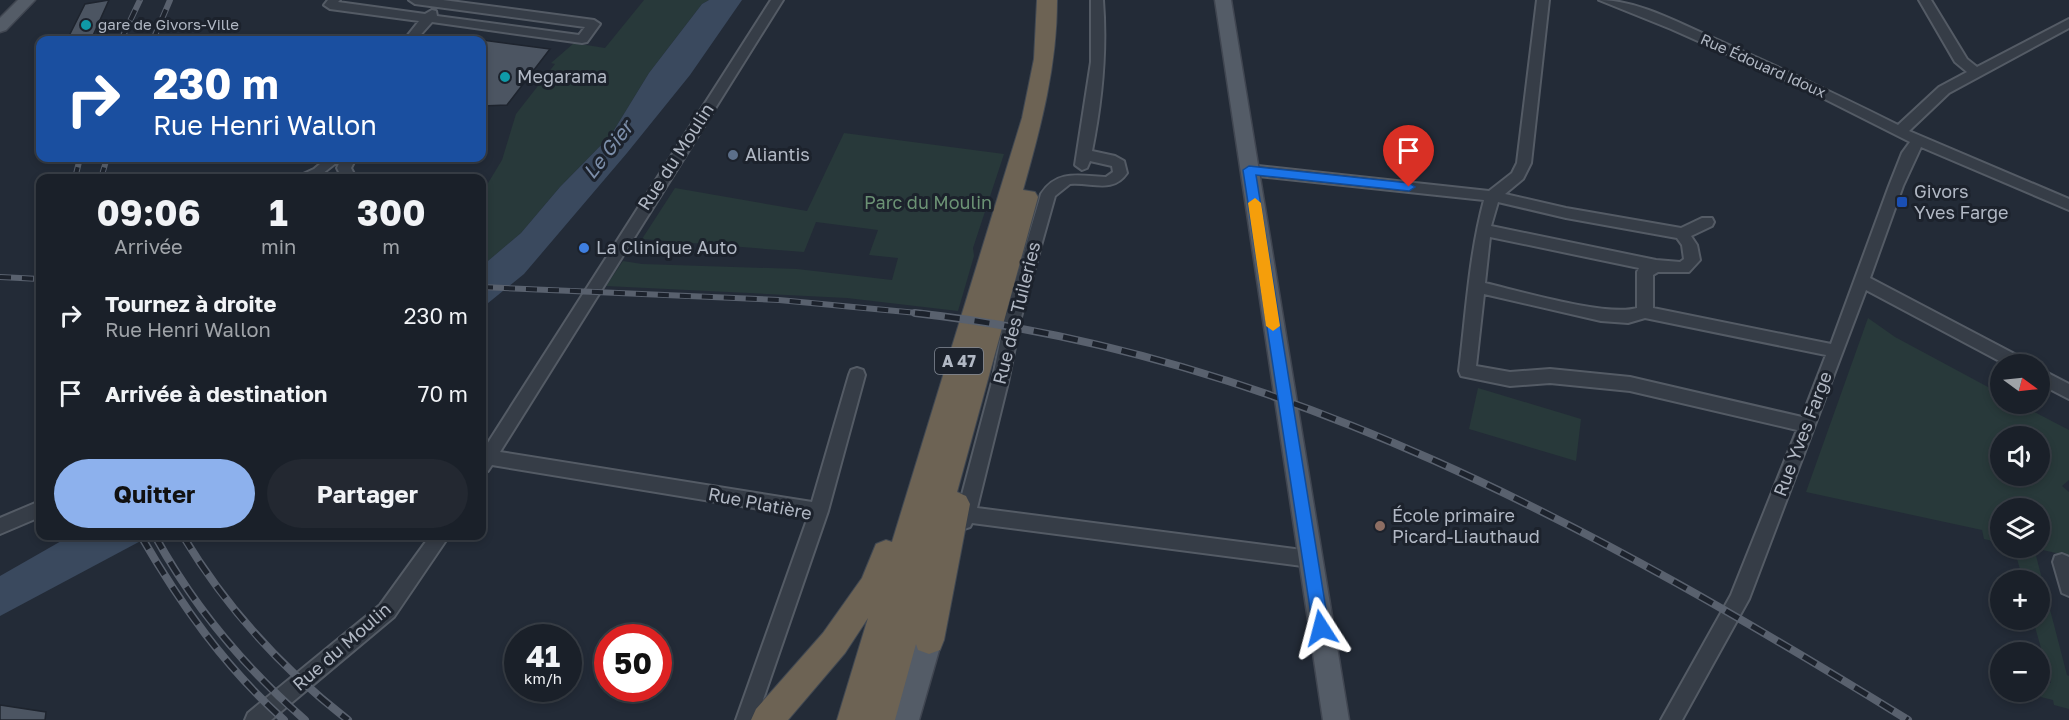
<!DOCTYPE html>
<html lang="fr">
<meta charset="utf-8">
<style>
body{margin:0;font-family:"Golos Text",sans-serif;background:#232831;color:#f1f3f6;height:100vh;display:flex;flex-direction:column;font-size:22px;white-space:nowrap}
*{box-sizing:border-box;margin:0}
p{font-size:20px;color:#9fa3a8}
.icon{flex:none;width:33px;height:33px;fill:none;stroke:currentColor;stroke-width:2;stroke-linecap:round;stroke-linejoin:round}
.map{position:relative;flex:1;overflow:hidden}
.details{position:absolute;left:36px;top:174px;width:450px;height:366px;display:flex;flex-direction:column;background:#1a2029;border-radius:12px;box-shadow:0 3px 9px #0003,0 0 0 2px #383e46}
.details>*{flex:none}
.hud{position:absolute;left:36px;top:36px;width:450px;height:126px;border-radius:12px;box-shadow:0 3px 9px #0003,0 0 0 2px #383e46;background:#1a4fa0;color:#fff;overflow:hidden}
.needle{width:39px;rotate:105deg}
.buttons{position:absolute;left:1990px;top:354px;display:grid;gap:12px}
.buttons a{display:grid;place-items:center;width:60px;height:60px;border-radius:50%;background:#1a2029;box-shadow:0 3px 9px #0003,0 0 0 2px #383e46;font-size:30px}
.speed{position:absolute;left:504px;top:624px;display:flex;gap:12px;font-size:30px;font-weight:700;text-align:center}
.speed>*{display:grid;place-content:center;width:78px;height:78px;border-radius:50%;background:#1a2029;box-shadow:0 3px 9px #0003,0 0 0 2px #383e46;line-height:1}
.speed small{font-size:15px;font-weight:400}
.speed .limit{border:9px solid #d22;background:#fff;color:#111}
.pin{position:absolute;display:grid;place-items:center;width:51px;height:51px;color:#fff;margin:-62px -26px;border-radius:50% 50% 50% 0;rotate:-45deg;box-shadow:0 0 6px #0007}
.pin .icon{rotate:45deg}
.me{position:absolute;width:66px;margin:-33px;rotate:351deg;stroke-linejoin:round;filter:drop-shadow(0 0 4px #0008)}
.turn{display:flex;align-items:center;gap:21px;height:126px;padding:0 18px;font-size:27px}
.turn .icon{width:78px;height:78px;stroke-width:2.5}
.turn b{display:block;font-size:42px;line-height:51px}
.eta{display:flex;justify-content:space-evenly;align-items:center;height:102px;text-align:center}
.eta b{font-size:36px;font-weight:700;line-height:42px}
.action{display:flex;gap:12px;margin-top:auto;padding:12px 18px}
.action a{flex:1;height:69px;border-radius:36px;background:#8db1ed;color:#111;font-size:24px;font-weight:700;line-height:69px;text-align:center}
.action a+a{background:#232831;color:#f1f3f6}
ul{padding:0;list-style:none}
li{display:flex;align-items:center;gap:18px;height:78px;padding:0 18px}
li div{flex:1}
li b{display:block;font-size:22px}
li em{font-style:normal}
.map>svg:first-child{display:block}
.green{fill:#28393a;fill-rule:evenodd}
.water{fill:#3a495e}
.building{fill:#4c5562;stroke:#1e242e;stroke-width:1.5}
.lines{fill:none;stroke-linecap:round;stroke-linejoin:round}
.minor-casing{stroke:#545b65;stroke-width:4}
.major-casing{stroke:#404651;stroke-width:3}
.highway-casing{stroke:#414852;stroke-width:2}
.minor{fill:#363d47;fill-rule:evenodd}
.major{fill:#545c67;fill-rule:evenodd}
.highway{fill:#6d6354;fill-rule:evenodd}
.rail-far1-casing{stroke:#59616e;stroke-width:6}
.rail-casing{stroke:#59616e;stroke-width:8}
.rail-far1{stroke:#1c222c;stroke-width:4;stroke-dasharray:11;stroke-linecap:butt}
.rail{stroke:#1c222c;stroke-width:5;stroke-dasharray:15;stroke-linecap:butt}
.route{fill:#1a73e8;stroke:#114b97;stroke-width:1.5}
.slow{fill:#f59e0b}
.culture-dot{fill:#0f9aa8;stroke:#1c222c;stroke-width:2}
.service-dot{fill:#5c6f8a;stroke:#1c222c;stroke-width:2}
.transit-dot{fill:#1a4fb4;stroke:#1c222c;stroke-width:2}
.shop-dot{fill:#3f7fe0;stroke:#1c222c;stroke-width:2}
.education-dot{fill:#8d6e63;stroke:#1c222c;stroke-width:2}
.labels{text-anchor:middle;stroke-width:6;stroke-linejoin:round;paint-order:stroke}
.far-poi-label{font-size:15px;fill:#b1b8c4;stroke:#1c222c;text-anchor:start}
.far-street-label{font-size:15px;fill:#b1b8c4;stroke:#1c222c}
.shield{fill:#1c222c;stroke:#848b96;stroke-width:1.5}
.shield-label{font-size:16px;font-weight:bold;fill:#b1b8c4}
.poi-label{font-size:18px;fill:#b1b8c4;stroke:#1c222c;text-anchor:start}
.street-label{font-size:18px;fill:#b1b8c4;stroke:#1c222c}
.park-label{font-size:18px;fill:#6b9274;stroke:#1c222c}
.water-label{font-size:20px;font-style:italic;fill:#7c8ea9;stroke:#1c222c}
</style>
<div class="map">
<svg width="2069" height="720" viewBox="0 0 2069 720">
<rect width="100%" height="100%" fill="#232b37"/>
<g class="green">
<polygon points="644,0 709,0 702,4 649,73 611,135 560,187 521,233 482,266 482,193 502,160 516,114 555,64 551,63 574,43 605,48"/>
<polygon points="844,133 1004,154 973,248 974,256 958,311 847,298 606,286 623,261 642,264 797,269 892,280 898,258 869,255 878,230 816,222 804,252 642,239 675,188 807,211"/>
<path d="M 1868,318 L 1895,337 L 2001,394 L 2001,404 L 2019,404 L 2069,430 L 2069,480 L 2062,486 L 2069,492 L 2069,556 L 2034,548 L 2067,675 L 2069,676 L 2069,709 L 2054,705 L 2053,700 L 2041,697 L 2040,681 L 2051,683 L 2033,620 L 2040,620 L 2040,580 L 2023,580 L 2014,548 L 2040,548 L 2040,508 L 2001,508 L 2001,543 L 1984,539 L 1982,530 L 1806,492 ZM 2001,436 L 2040,436 L 2040,476 L 2001,476 Z"/>
<polygon points="1478,388 1581,419 1576,461 1469,429"/>
</g>
<g class="water">
<polygon points="709,0 742,0 690,75 627,153 524,274 482,308 482,266 521,233 560,187 611,135 649,73 702,4"/>
<polygon points="70,536 150,536 0,616 0,576"/>
</g>
<g class="building">
<polygon points="109,0 91,40 67,40 85,4"/>
<polygon points="482,40 550,49 507,105 482,106"/>
<polygon points="0,705 46,712 45,720 0,720"/>
</g>
<g class="lines">
<defs>
<g id="minor">
<polygon points="328,0 340,0 338,2 425,14 432,10 436,11 437,16 579,35 585,27 415,4 409,0 443,0 594,20 600,24 587,42 582,43 432,22 416,40 404,40 419,21 330,9 324,5"/>
<polygon points="771,0 783,0 500,452 812,502 849,375 851,370 857,368 863,370 865,375 828,511 756,720 736,720 808,517 492,465 488,471 482,473 482,452"/>
<path d="M 1091,0 L 1103,0 C 1107,51 1102,101 1092,151 L 1115,156 L 1124,161 L 1127,173 C 1113,194 1092,182 1070,184 L 1055,196 L 1021,317 L 1008,382 L 977,508 L 1310,551 L 1317,553 L 1319,559 L 1317,565 L 1310,567 L 972,523 L 970,527 L 964,529 L 958,527 L 955,521 L 992,382 L 1005,317 L 1041,194 C 1057,169 1080,176 1106,177 L 1113,172 L 1112,166 L 1090,161 L 1087,168 L 1082,170 L 1075,165 L 1091,62 Z"/>
<path d="M 1537,0 L 1549,0 L 1531,163 L 1523,179 L 1505,194 L 1566,208 L 1681,228 L 1702,218 L 1712,218 L 1714,222 L 1712,226 L 1691,236 L 1697,245 L 1700,260 L 1689,272 L 1658,272 L 1653,275 L 1653,308 L 1831,344 L 1889,186 L 1902,153 L 1910,142 L 1799,86 L 1671,29 L 1599,0 C 1637,0 1677,22 1711,37 C 1774,65 1836,94 1898,125 L 1939,87 L 1967,72 L 1955,62 L 1919,0 L 1931,0 L 1967,59 L 1977,67 L 2069,19 L 2069,28 L 1949,93 L 1909,131 L 2069,199 L 2069,210 L 1921,147 L 1903,186 L 1870,278 L 2024,359 L 2026,364 L 2005,364 L 1866,290 L 1749,599 L 1682,720 L 1661,720 L 1731,595 L 1797,430 L 1630,391 L 1550,383 L 1510,386 L 1461,376 L 1459,371 C 1466,314 1469,256 1484,200 L 1249,175 L 1242,170 L 1249,165 L 1489,191 L 1512,173 L 1517,163 ZM 1498,202 L 1566,218 L 1677,238 L 1682,245 L 1684,259 L 1680,262 L 1656,260 L 1491,226 ZM 1490,237 L 1639,268 L 1637,272 L 1637,308 C 1607,317 1519,291 1485,283 ZM 1484,294 L 1601,321 L 1628,323 L 1645,318 L 1826,355 L 1802,417 L 1630,377 L 1550,369 L 1510,372 L 1476,366 Z"/>
<polygon points="327,158 356,158 351,168 356,178 342,178 337,168 341,159 317,178 299,178 301,175 314,169"/>
<polygon points="2040,369 2069,384 2069,399 2040,384"/>
<polygon points="40,501 40,517 0,534 0,518"/>
<polygon points="430,536 449,536 394,617 271,720 245,720 248,713 380,605"/>
<polygon points="2062,554 2069,557 2069,596 2062,593 2053,562 2055,556"/>
</g>
<g id="major">
<polygon points="18,0 35,0 6,30 0,32 0,18"/>
<polygon points="1215,0 1231,0 1349,720 1323,720"/>
<polygon points="929,628 938,632 942,640 919,720 893,720 916,640 920,632"/>
</g>
<path id="highway" d="M 1037,0 L 1057,0 C 1057,66 1041,127 1023,190 L 1035,192 L 1038,197 L 957,492 L 966,496 L 970,504 L 944,640 L 940,650 L 929,654 L 918,650 L 916,644 L 895,720 L 837,720 L 868,618 L 845,653 L 788,720 L 751,720 L 756,709 L 823,633 L 862,578 L 876,544 L 886,540 L 892,542 L 1022,118 L 1034,59 Z"/>
</defs>
<use href="#minor" class="minor-casing"/>
<use href="#major" class="major-casing"/>
<use href="#highway" class="highway-casing"/>
<use href="#minor" class="minor"/>
<use href="#major" class="major"/>
<use href="#highway" class="highway"/>
<defs>
<g id="rail-far1">
<polyline points="121,40 140,0"/>
<polyline points="153,40 170,0"/>
<polyline points="75,178 80,158"/>
<polyline points="101,178 107,158"/>
<polyline points="0,277 40,279"/>
<polyline points="482,287 779,300 928,314"/>
</g>
<g id="rail">
<path d="M 915,313 C 1284,354 1598,529 1908,720"/>
<path d="M 141,536 C 181,605 225,667 284,720"/>
<path d="M 155,536 C 194,607 244,667 305,720"/>
<path d="M 183,536 C 227,609 281,668 348,720"/>
</g>
</defs>
<use href="#rail-far1" class="rail-far1-casing"/>
<use href="#rail" class="rail-casing"/>
<use href="#rail-far1" class="rail-far1"/>
<use href="#rail" class="rail"/>
</g>
<polygon class="route" points="1249,166 1409,183 1415,187 1409,191 1256,175 1329,628 1327,633 1321,635 1316,633 1313,628 1243,170"/>
<polygon class="slow" points="1255,198 1261,203 1280,326 1273,331 1266,326 1248,203"/>
<g class="culture-dot">
<circle cx="86" cy="25" r="6"/>
<circle cx="505" cy="77" r="6"/>
</g>
<circle class="service-dot" cx="733" cy="155" r="6"/>
<rect class="transit-dot" x="1896" y="196" width="12" height="12" rx="3"/>
<circle class="shop-dot" cx="584" cy="248" r="6"/>
<circle class="education-dot" cx="1380" cy="526" r="6"/>
<g class="labels">
<g class="far-poi-label">
<text x="98" y="30">gare de Givors-Ville</text>
</g>
<g class="far-street-label">
<text transform="translate(1763 66) rotate(24)" y="5">Rue Édouard Idoux</text>
</g>
<rect class="shield" x="935" y="348" width="48" height="26" rx="4.5"/>
<g class="shield-label">
<text x="959" y="367">A 47</text>
</g>
<g class="poi-label">
<text x="517" y="83">Megarama</text>
<text x="745" y="161">Aliantis</text>
<text x="1914" y="198">Givors<tspan x="1914" dy="21">Yves Farge</tspan></text>
<text x="596" y="254">La Clinique Auto</text>
<text x="1392" y="522">École primaire<tspan x="1392" dy="21">Picard-Liauthaud</tspan></text>
</g>
<g class="street-label">
<text transform="translate(676 157) rotate(-57)" y="6">Rue du Moulin</text>
<text transform="translate(1017 313) rotate(-76)" y="6">Rue des Tuileries</text>
<text transform="translate(1803 434) rotate(-69)" y="6">Rue Yves Farge</text>
<text transform="translate(760 504) rotate(11)" y="6">Rue Platière</text>
<text transform="translate(342 647) rotate(-41)" y="6">Rue du Moulin</text>
</g>
<g class="park-label">
<text x="928" y="209">Parc du Moulin</text>
</g>
<g class="water-label">
<text transform="translate(608 150) rotate(-52)" y="7">Le Gier</text>
</g>
</g>
</svg>
<div class="buttons">
<a><svg class="needle" viewBox="-14 -14 28 28"><path d="M0-13l5 13h-10z" fill="#e53935"/><path d="M0 13l5-13h-10z" fill="#9fa3a8"/></svg></a>
<a><svg class="icon" aria-label="sound" viewBox="0 0 24 24"><path d="M4 9h4l5-4v14l-5-4H4zM17 9q2 3 0 6"/></svg></a>
<a><svg class="icon" aria-label="layers" viewBox="0 0 24 24"><path d="M12 4l9 5-9 5-9-5zM3 14l9 5 9-5"/></svg></a>
<a>+</a>
<a>−</a>
</div>
<div class="speed"><div>41<small>km/h</small></div><div class="limit">50</div></div>
<div class="pin" style="left:1409px;top:187px;background:#d93025"><svg class="icon" aria-label="arrive" viewBox="0 0 24 24"><path d="M6 21V4h12l-3 4 3 4H6"/></svg></div>
<svg class="me" style="left:1321px;top:628px" viewBox="-20 -20 40 40"><path d="M0-17L14 15 0 8-14 15z" fill="#1a73e8" stroke="#fff" stroke-width="4"/></svg>
<div class="hud">
<div class="turn"><svg class="icon" aria-label="right" viewBox="0 0 24 24"><path d="M7 20v-9h11M14 6l5 5-5 5"/></svg><div><b>230 m</b>Rue Henri Wallon</div></div>
</div>
<section class="details">
<div class="eta">
<div><b>09:06</b><p>Arrivée</p></div>
<div><b>1</b><p>min</p></div>
<div><b>300</b><p>m</p></div>
</div>
<ul>
<li><svg class="icon" aria-label="right" viewBox="0 0 24 24"><path d="M7 20v-9h11M14 6l5 5-5 5"/></svg><div><b>Tournez à droite</b><p>Rue Henri Wallon</p></div><em>230 m</em></li>
<li><svg class="icon" aria-label="arrive" viewBox="0 0 24 24"><path d="M6 21V4h12l-3 4 3 4H6"/></svg><div><b>Arrivée à destination</b></div><em>70 m</em></li>
</ul>
<div class="action"><a>Quitter</a><a>Partager</a></div>
</section>
</div>
